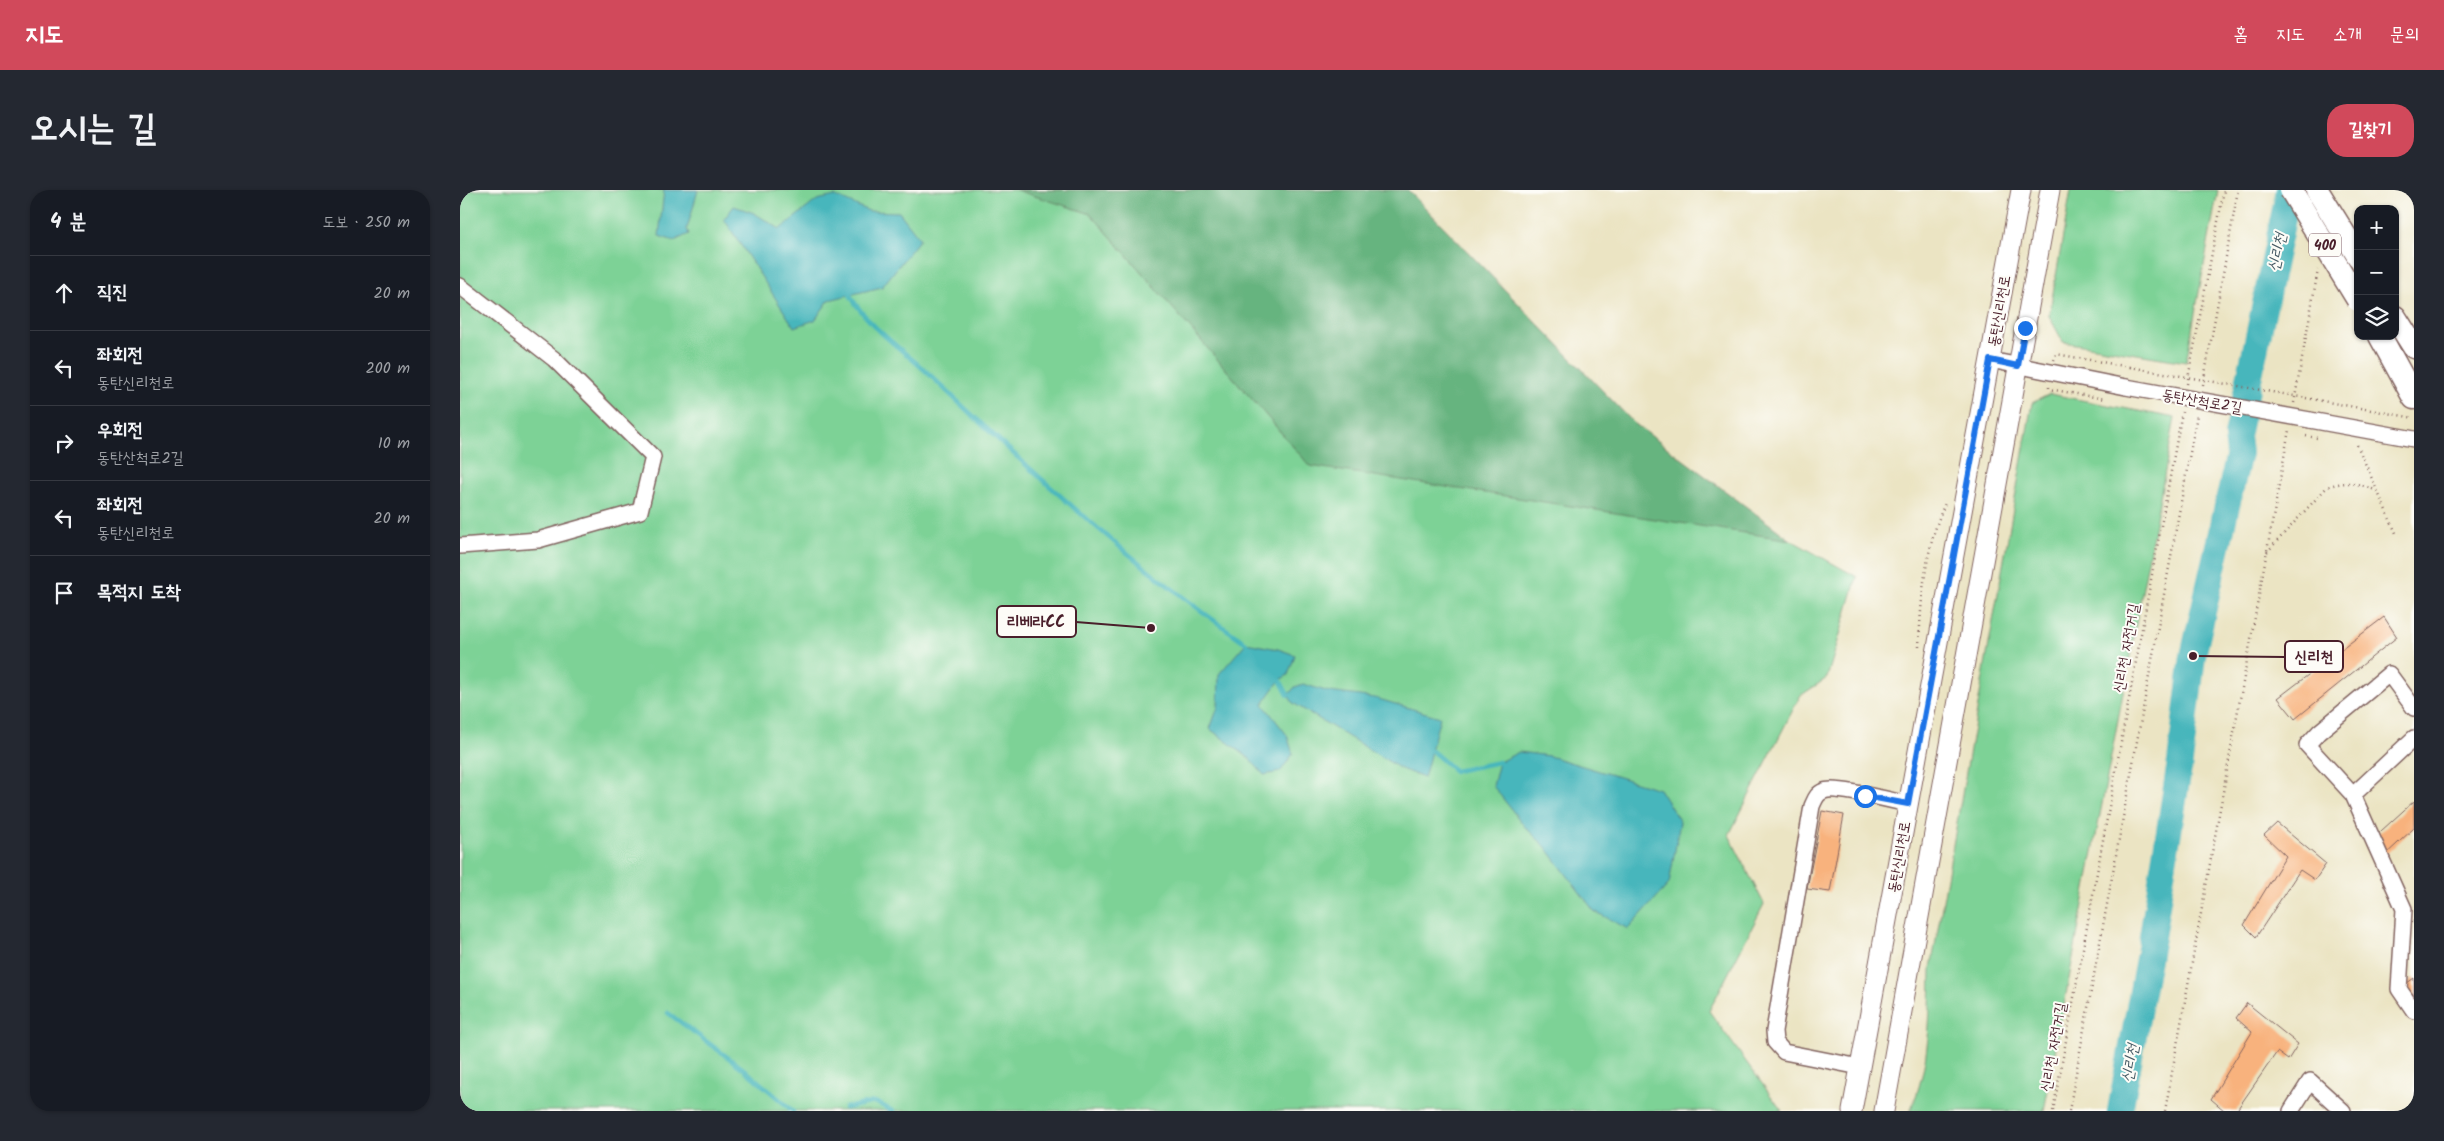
<!DOCTYPE html>
<html lang="ko">
<meta charset="utf-8">
<style>
:root{--surface:#171b24;--page:#242831;--text:#f1f3f6;--muted:#9ea1a6;--line:#363941;--accent:#d1495b}
body{margin:0;font-family:Kalam,"Poor Story",sans-serif;background:var(--page);color:var(--text)}
.controls{position:absolute;right:15px;top:15px;display:grid;overflow:hidden;border-radius:10px;box-shadow:0 1px 4px #0004}
.controls button{width:45px;height:45px;display:grid;place-items:center;padding:0;border:0;border-bottom:1px solid var(--line);background:var(--surface);color:var(--text);font:25px sans-serif}
.stop{position:absolute;width:15px;height:15px;margin:-11px;border:4px solid #1a73e8;border-radius:50%;background:#fff}
.stop.end{background:#1a73e8;border-color:#fff;box-shadow:0 1px 5px #0008}
.list{margin:0;padding:0;list-style:none}
h2{display:flex;justify-content:space-between;align-items:center;height:65px;margin:0;padding:0 20px;font-size:21px}
h2 small{font-size:16px;font-weight:400;color:var(--muted)}
.list li{display:grid;grid-template-columns:32px 1fr auto;gap:15px;align-items:center;box-sizing:border-box;height:75px;padding:0 20px;border-top:1px solid var(--line)}
.list b{display:block;font-size:19px;white-space:nowrap}
.list p{margin:0;font-size:16px;white-space:nowrap;color:var(--muted)}
.list em{font-size:16px;font-style:normal;color:var(--muted)}
.icon{flex:none;width:28px;height:28px;fill:none;stroke:currentColor;stroke-width:2;stroke-linecap:round;stroke-linejoin:round}
.map{position:relative;flex:none;width:1954px;height:921px;overflow:hidden;border-radius:20px}
header{display:flex;align-items:center;gap:30px;box-sizing:border-box;height:70px;padding:0 25px;background:var(--accent);color:#fff}
header strong{font-size:24px}
nav{display:flex;gap:28px;margin-inline-start:auto;font-size:18px}
.intro{display:flex;align-items:center;justify-content:space-between;box-sizing:border-box;height:120px;padding:0 30px}
h1{margin:0;font-size:35px}
.button{padding:12px 22px;border-radius:20px;background:var(--accent);color:#fff;font-size:18px;font-weight:700}
main{display:flex;gap:30px;padding:0 30px}
aside{flex:1;background:var(--surface);border-radius:20px;box-shadow:0 1px 4px #0004}
.map>svg:first-child{display:block}
.green{fill:#7dd296;stroke:#647860}
.forest{fill:#66b47f;stroke:#586a55}
.water{fill:#46b6bc;stroke:#486a74}
.lines{fill:none;stroke-linecap:round;stroke-linejoin:round}
.stream{stroke:#46b6bc;stroke-width:4.5}
.river{stroke:#46b6bc;stroke-width:26}
.building{fill:#f8b27d}
.minor-casing{stroke:#826460;stroke-width:18}
.major-casing{stroke:#826460;stroke-width:21}
.highway-casing{stroke:#826460;stroke-width:25}
.path{stroke:#826460;stroke-width:2.5;stroke-dasharray:1 4;stroke-linecap:butt}
.minor{stroke:#fff;stroke-width:15}
.major{stroke:#fff;stroke-width:19}
.highway{stroke:#fff;stroke-width:22}
.minor-bridge-casing{stroke:#826460;stroke-width:18;stroke-linecap:butt}
.highway-bridge-casing{stroke:#826460;stroke-width:25;stroke-linecap:butt}
.path-bridge{stroke:#826460;stroke-width:2.5;stroke-dasharray:1 4;stroke-linecap:butt}
.minor-bridge{stroke:#fff;stroke-width:15}
.highway-bridge{stroke:#fff;stroke-width:22}
.route{stroke:#1a73e8;stroke-width:6}
.labels{text-anchor:middle;stroke-width:4;stroke-linejoin:round;paint-order:stroke}
.shield{fill:#fdfcf7;stroke:#806168;stroke-width:1}
.shield-label{font-size:14px;font-weight:bold;fill:#4a1f2b}
.street-label{font-size:15px;fill:#4a1f2b;stroke:#fdfcf7}
.water-label{font-size:16px;font-style:italic;fill:#485b65;stroke:#fdfcf7}
.leader{fill:none;stroke:#4a1f2b;stroke-width:2}
.callout-dot{fill:#4a1f2b;stroke:#fdfcf7;stroke-width:2}
.callout{fill:#fdfcf7;stroke:#4a1f2b;stroke-width:2}
.callout-label{font-size:16px;text-anchor:middle;font-weight:bold;fill:#4a1f2b}
</style>
<header>
<strong>지도</strong>
<nav><a>홈</a><a>지도</a><a>소개</a><a>문의</a></nav>
</header>
<div class="intro"><h1>오시는 길</h1><a class="button">길찾기</a></div>
<main>
<aside>
<h2>4 분<small>도보 · 250 m</small></h2>
<ul class="list">
<li><svg class="icon" aria-label="ahead" viewBox="0 0 24 24"><path d="M12 20V5M6 11l6-6 6 6"/></svg><div><b>직진</b></div><em>20 m</em></li>
<li><svg class="icon" aria-label="left" viewBox="0 0 24 24"><path d="M17 20v-9H6M10 6l-5 5 5 5"/></svg><div><b>좌회전</b><p>동탄신리천로</p></div><em>200 m</em></li>
<li><svg class="icon" aria-label="right" viewBox="0 0 24 24"><path d="M7 20v-9h11M14 6l5 5-5 5"/></svg><div><b>우회전</b><p>동탄산척로2길</p></div><em>10 m</em></li>
<li><svg class="icon" aria-label="left" viewBox="0 0 24 24"><path d="M17 20v-9H6M10 6l-5 5 5 5"/></svg><div><b>좌회전</b><p>동탄신리천로</p></div><em>20 m</em></li>
<li><svg class="icon" aria-label="arrive" viewBox="0 0 24 24"><path d="M6 21V4h12l-3 4 3 4H6"/></svg><div><b>목적지 도착</b></div></li>
</ul>
</aside>
<div class="map">
<svg width="1954" height="921" viewBox="0 0 1954 921">
<rect width="100%" height="100%" fill="#fdfcf7"/>
<filter id="ink" filterUnits="userSpaceOnUse"><feTurbulence type="fractalNoise" baseFrequency=".02" numOctaves="2"/><feDisplacementMap in="SourceGraphic" scale="10" xChannelSelector="R" yChannelSelector="G"/><feConvolveMatrix kernelMatrix="1 2 1 2 8 2 1 2 1" color-interpolation-filters="sRGB"/></filter>
<filter id="wash" filterUnits="userSpaceOnUse"><feTurbulence type="fractalNoise" baseFrequency=".0096" numOctaves="4" result="noise"/><feDisplacementMap in="SourceGraphic" scale="20" xChannelSelector="R" yChannelSelector="G"/><feGaussianBlur stdDeviation="1.12" result="paint"/><feColorMatrix in="noise" values="0 0 0 0 0 0 0 0 0 0 0 0 0 0 0 0 0 1.4 0 .05"/><feComposite in="paint" operator="in"/></filter>
<g filter="url(#wash)">
<rect width="100%" height="100%" fill="#ebe4c3"/>
<!-- green -->
<path class="green" d="M0 0H603L614 4 850 276 1097 298 1331 350 1397 387 1367 488 1340 506 1269 645 1304 714 1249 821 1322 921H0Z
M1611 0H1758L1726 172 1603 152 1589 126Z
M1590 204 1715 228 1584 921H1450C1470 878 1470 825 1471 778L1572 213Z"/>
<!-- forest -->
<path class="forest" d="M556 0H948L1174 233 1331 350 850 276 631 24Z"/>
<!-- water -->
<path class="water" d="M204 0H238L227 39 229 44 214 51 199 46Z
M375 6 409 21 439 22 460 49 422 97 369 110 355 130 334 137 264 29 274 16 294 23 320 39 357 10Z
M786 453 818 459 835 465 828 485 820 490 803 514 827 545 833 564 820 582 804 585 789 568 750 539 758 517 759 484Z
M843 494 869 502 915 508 980 527 964 588 941 579 833 513 828 505 835 497Z
M1059 562 1089 566 1199 599 1220 632 1209 694 1168 739 1134 721 1085 656 1066 638 1033 596 1039 572Z"/>
<g class="lines">
<!-- stream -->
<path class="stream" d="M390 105C408 137 443 160 470 185 570 281 672 374 786 453
M820 490 828 505
M972 561 995 581 1039 572
M208 823 285 880 333 921
M385 918 415 912 433 921"/>
<!-- river -->
<path class="river" d="M1660 921 1692 747 1720 572 1733 466 1779 263 1777 246 1829 0"/>
</g>
<g id="blocks">
<!-- building -->
<path class="building" d="M1924 427 1937 447 1835 529 1818 508Z
M1954 611V638L1923 667 1910 651Z
M1362 621 1384 625 1370 702 1347 699Z
M1817 633 1866 674 1855 690 1840 680 1796 747 1784 735 1826 666 1804 645Z
M1954 788V817L1939 799Z
M1787 813 1838 854 1828 870 1817 862 1776 921H1765L1751 909 1792 842 1776 828Z"/>
</g>
</g>
<g filter="url(#ink)">
<use href="#blocks" fill-opacity="0" stroke="#826460" stroke-width="1"/>
<g class="lines">
<defs>
<path id="minor" d="M0 96 94 169 193 267 180 321 78 350 0 356
M1530 170 1666 197
M1850 230 1954 249
M1954 518 1929 484 1859 542 1847 555 1893 605 1944 719 1939 799 1954 821
M1893 605 1954 548
M1400 877 1324 862 1315 852 1314 841 1352 616C1355 610 1356 604 1364 601 1375 596 1433 611 1448 614
M1831 921 1850 891 1883 921"/>
<path id="major" d="M1392 921 1561 0
M1424 921 1590 0"/>
<path id="highway" d="M1935 127 1954 157
M1920 146 1954 208"/>
</defs>
<!-- minor casing -->
<use href="#minor" class="minor-casing"/>
<!-- major casing -->
<use href="#major" class="major-casing"/>
<!-- highway casing -->
<use href="#highway" class="highway-casing"/>
<!-- path -->
<path class="path" d="M1594 170 1596 164 1670 177
M1727 194 1764 0
M1743 195 1778 0
M1589 197V199L1645 209
M1846 208 1954 228
M1834 213 1858 80
M1897 255 1936 343
M1807 362 1867 297C1887 290 1899 293 1917 301
M1459 457C1461 407 1465 357 1486 311
M1593 921 1722 222
M1609 921 1737 225
M1705 921 1829 240"/>
<!-- minor -->
<use href="#minor" class="minor"/>
<!-- major -->
<use href="#major" class="major"/>
<!-- highway -->
<use href="#highway" class="highway"/>
<defs>
<path id="minor-bridge" d="M1666 197 1850 230"/>
<path id="highway-bridge" d="M1831 0 1898 110
M1857 0 1898 66"/>
</defs>
<!-- minor-bridge casing -->
<use href="#minor-bridge" class="minor-bridge-casing"/>
<!-- highway-bridge casing -->
<use href="#highway-bridge" class="highway-bridge-casing"/>
<!-- path-bridge -->
<path class="path-bridge" d="M1670 177 1846 208
M1846 246 1857 248"/>
<!-- minor-bridge -->
<use href="#minor-bridge" class="minor-bridge"/>
<!-- highway-bridge -->
<use href="#highway-bridge" class="highway-bridge"/>
</g>
</g>
<g class="lines" filter="url(#ink)">
<!-- route -->
<path class="route" d="M1405 606 1448 614 1530 170 1558 176 1565 138"/>
</g>
<g class="labels">
<!-- shield labels -->
<rect class="shield" x="1849" y="43.5" width="32" height="23" rx="4"/>
<g class="shield-label">
<text x="1865" y="60">400</text>
</g>
<!-- street labels -->
<g class="street-label">
<text transform="translate(1539 121) rotate(-80)" y="5">동탄신리천로</text>
<text transform="translate(1742 211) rotate(10)" y="5">동탄산척로2길</text>
<text transform="translate(1666 458) rotate(-80)" y="5">신리천 자전거길</text>
<text transform="translate(1439 667) rotate(-80)" y="5">동탄신리천로</text>
<text transform="translate(1593 857) rotate(-80)" y="5">신리천 자전거길</text>
</g>
<!-- water labels -->
<g class="water-label">
<text transform="translate(1816 62) rotate(-78)" y="6">신리천</text>
<text transform="translate(1669 873) rotate(-80)" y="6">신리천</text>
</g>
</g>
<!-- callouts -->
<path class="leader" d="M691 438L616 432M1733 466L1825 467"/>
<g class="callout-dot">
<circle cx="691" cy="438" r="5"/>
<circle cx="1733" cy="466" r="5"/>
</g>
<g class="callout">
<rect x="537" y="416" width="79" height="31" rx="5"/>
<rect x="1825" y="451" width="58" height="31" rx="5"/>
</g>
<g class="callout-label">
<text x="576" y="437">리베라CC</text>
<text x="1854" y="472">신리천</text>
</g>
</svg>
<div class="controls">
<button>+</button>
<button>−</button>
<button><svg class="icon" aria-label="layers" viewBox="0 0 24 24"><path d="M12 4l9 5-9 5-9-5zM3 14l9 5 9-5"/></svg></button>
</div>
<div class="stop" style="left:1405px;top:606px"></div>
<div class="stop end" style="left:1565px;top:138px"></div>
</div>
</main>
